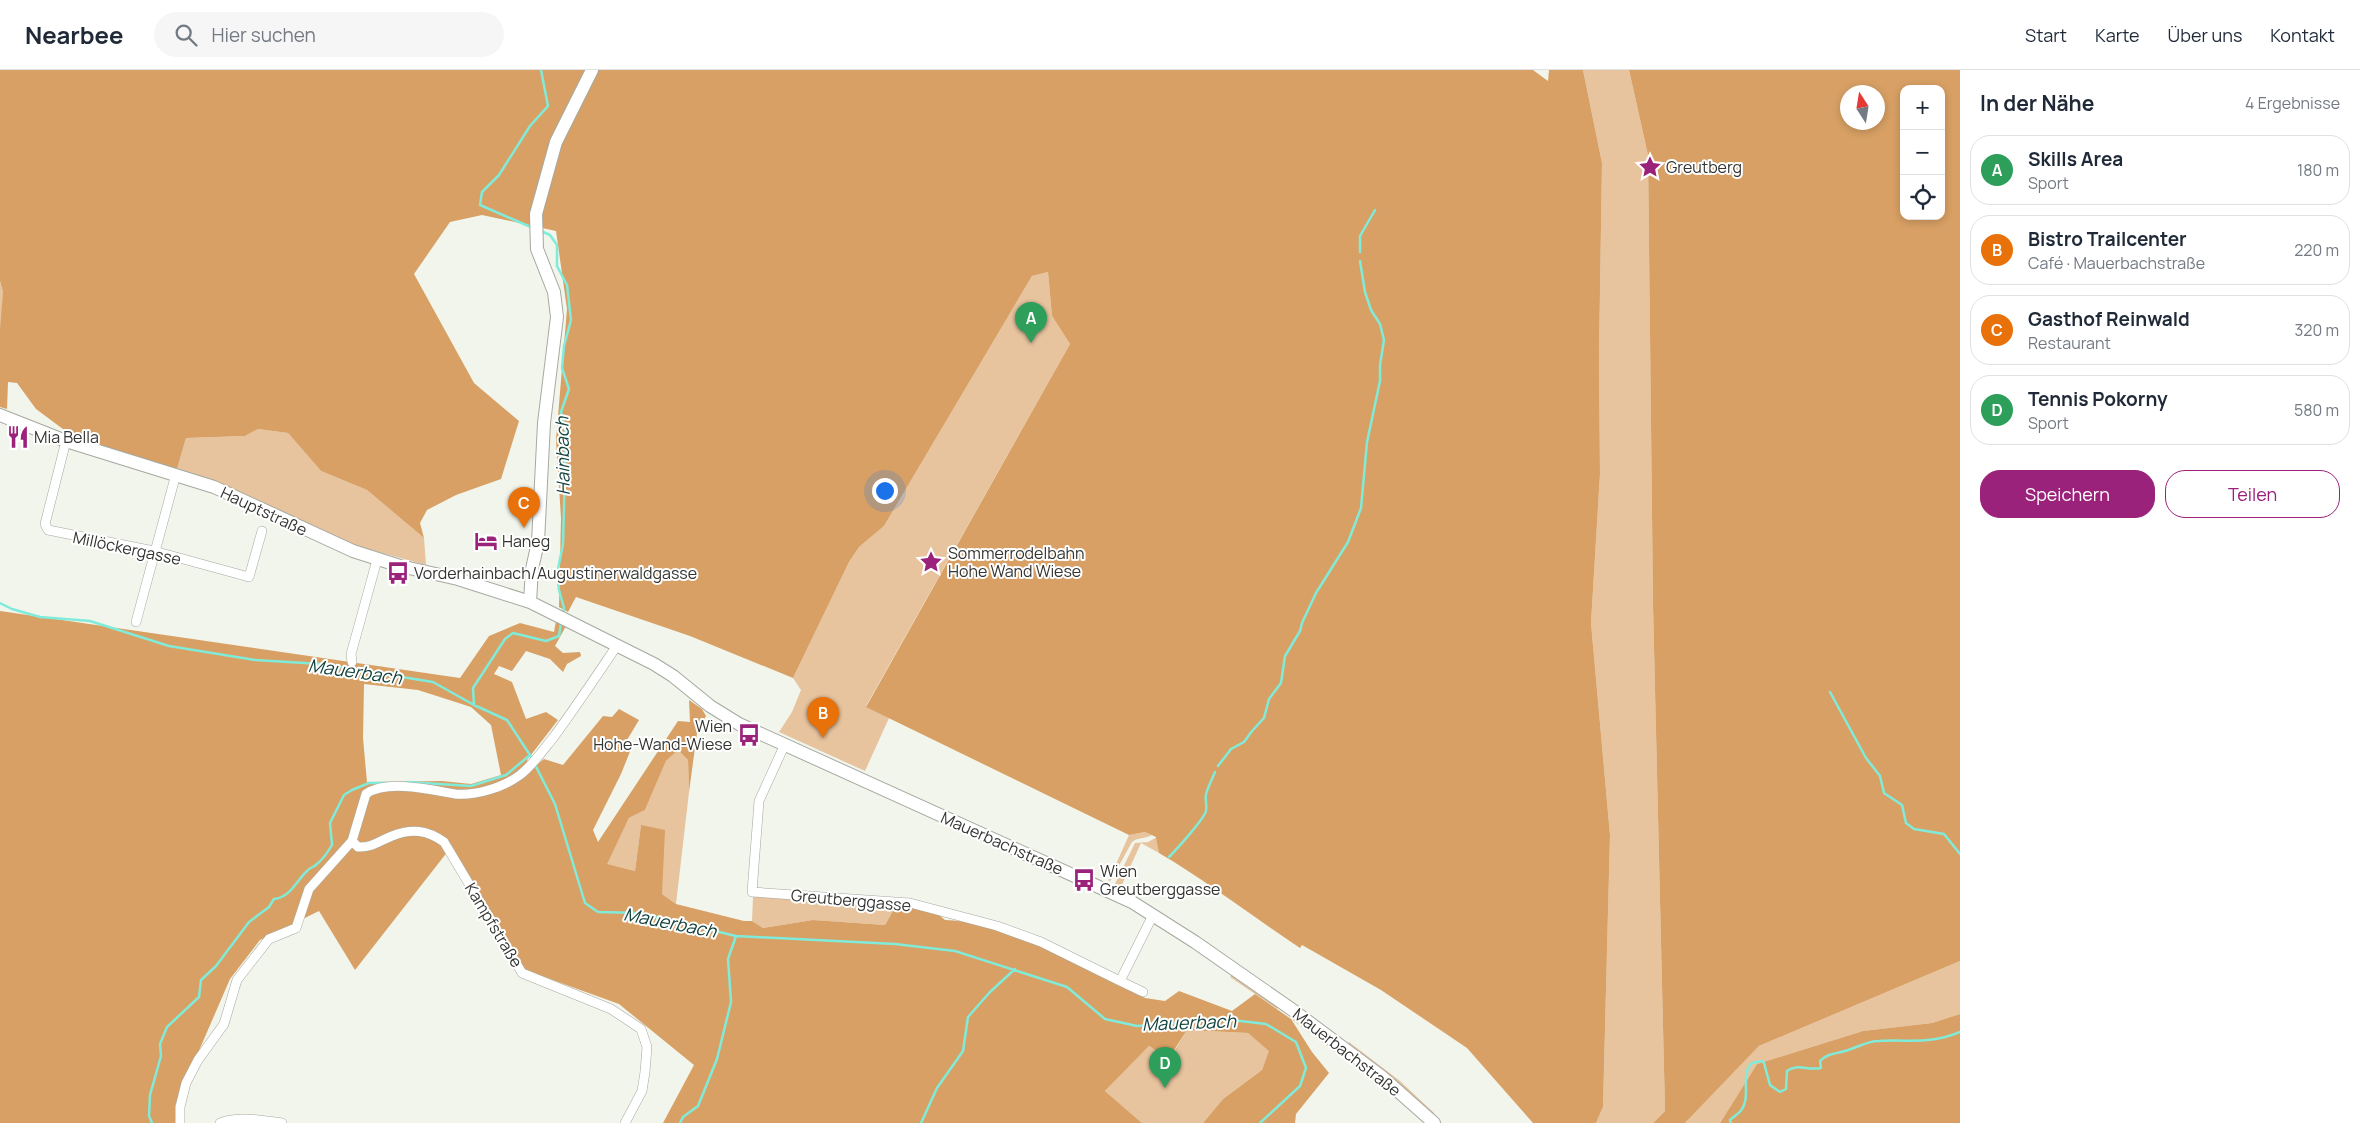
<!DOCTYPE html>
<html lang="de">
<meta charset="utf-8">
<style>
:root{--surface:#fff;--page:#f6f6f7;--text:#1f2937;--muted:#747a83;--line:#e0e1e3;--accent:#9b227b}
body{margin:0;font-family:Manrope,sans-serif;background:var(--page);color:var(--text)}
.controls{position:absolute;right:15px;top:15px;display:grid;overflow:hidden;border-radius:10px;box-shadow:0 2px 8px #0003}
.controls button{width:45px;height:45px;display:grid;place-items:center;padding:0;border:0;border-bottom:1px solid var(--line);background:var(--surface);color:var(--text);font:25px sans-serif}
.compass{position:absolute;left:1840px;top:15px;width:45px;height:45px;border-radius:50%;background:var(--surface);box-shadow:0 2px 8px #0003;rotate:348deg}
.you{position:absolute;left:884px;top:420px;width:18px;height:18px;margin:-12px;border:4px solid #fff;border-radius:50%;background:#1a73e8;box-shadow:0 0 0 8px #1a73e833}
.badge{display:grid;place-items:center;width:32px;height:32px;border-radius:50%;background:var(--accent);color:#fff;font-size:16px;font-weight:700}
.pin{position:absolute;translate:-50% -41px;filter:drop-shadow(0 1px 2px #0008)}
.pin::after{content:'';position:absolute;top:26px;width:18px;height:15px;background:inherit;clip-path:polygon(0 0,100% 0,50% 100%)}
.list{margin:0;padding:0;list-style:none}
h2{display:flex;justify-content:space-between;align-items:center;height:65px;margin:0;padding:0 20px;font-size:21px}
h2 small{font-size:16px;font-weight:400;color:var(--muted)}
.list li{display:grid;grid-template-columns:32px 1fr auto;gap:15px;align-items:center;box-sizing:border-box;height:70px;margin:0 10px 10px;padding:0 10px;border:1px solid var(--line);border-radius:20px}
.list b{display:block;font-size:19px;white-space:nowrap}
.list p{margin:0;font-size:16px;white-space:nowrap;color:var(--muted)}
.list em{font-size:16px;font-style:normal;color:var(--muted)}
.actions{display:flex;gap:10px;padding:15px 20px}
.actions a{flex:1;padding:11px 0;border:1px solid var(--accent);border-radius:20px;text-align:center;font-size:18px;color:var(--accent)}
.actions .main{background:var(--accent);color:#fff}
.icon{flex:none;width:28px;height:28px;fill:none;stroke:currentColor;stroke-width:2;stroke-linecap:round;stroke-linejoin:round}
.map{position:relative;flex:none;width:1960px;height:1053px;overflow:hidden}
header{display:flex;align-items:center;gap:30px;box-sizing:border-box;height:70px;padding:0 25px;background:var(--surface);border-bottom:1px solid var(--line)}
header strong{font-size:24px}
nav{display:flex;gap:28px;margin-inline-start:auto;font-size:18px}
.search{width:350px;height:45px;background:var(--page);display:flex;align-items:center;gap:12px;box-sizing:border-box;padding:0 18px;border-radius:28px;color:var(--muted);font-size:19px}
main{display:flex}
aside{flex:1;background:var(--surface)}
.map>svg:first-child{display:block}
.green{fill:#e7c39e}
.forest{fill:#d8a064;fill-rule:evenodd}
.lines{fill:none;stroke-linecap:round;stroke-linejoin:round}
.stream{stroke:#81ebda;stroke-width:2.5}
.street-casing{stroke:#a5a9a0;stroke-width:10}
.secondary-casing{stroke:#a5a9a0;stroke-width:14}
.street{stroke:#fff;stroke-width:9}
.secondary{stroke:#fff;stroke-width:12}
.labels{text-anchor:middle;stroke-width:4;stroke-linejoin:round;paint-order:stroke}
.poi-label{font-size:16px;fill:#343532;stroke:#fff;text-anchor:start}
.street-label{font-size:16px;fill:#343532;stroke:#fff}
.water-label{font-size:18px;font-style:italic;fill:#12433c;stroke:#fff}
</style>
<header>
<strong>Nearbee</strong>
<div class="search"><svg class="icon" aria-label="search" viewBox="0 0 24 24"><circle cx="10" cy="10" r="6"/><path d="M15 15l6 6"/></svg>Hier suchen</div>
<nav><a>Start</a><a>Karte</a><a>Über uns</a><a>Kontakt</a></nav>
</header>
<main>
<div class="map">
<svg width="1960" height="1053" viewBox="0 0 1960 1053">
<rect width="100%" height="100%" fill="#f1f5eb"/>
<!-- green -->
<path class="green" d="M1583 0H1629L1648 85 1653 535 1665 1041 1653 1053H1596L1603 1037 1610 765 1591 553 1600 404 1599 285 1602 93Z
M1048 202 1052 246 1070 274 866 636 889 648 865 701 779 662 792 642 801 620 793 608 849 492 859 477 884 456 1032 206Z
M0 211 3 222 2 261 0 260Z
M258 359 288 363 321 401 367 420 424 468 426 495 342 472 177 399 186 368 245 366Z
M678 680 688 690 689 722 676 834 662 824 641 755 635 801 606 794 629 748 645 740 666 691Z
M1145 762 1152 765C1145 769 1138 767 1132 772L1111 810 1108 812 1129 765Z
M1157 767 1159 783 1141 773 1121 817 1115 814 1135 773 1148 772Z
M761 826 908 835 894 839 885 855 813 850 763 858 752 851 753 827Z
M1960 891V944L1932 953 1863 961 1757 994 1720 1053H1685L1759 976Z
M1232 905 1278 937 1277 939 1230 907Z
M1294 947 1343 984 1342 987 1291 949Z
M1187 960 1248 963 1270 981 1262 1000 1223 1029 1203 1053H1142L1105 1021 1149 976 1170 988Z
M1349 972 1400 1011 1434 1043 1432 1046 1347 975Z"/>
<!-- forest -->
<path class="forest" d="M0 0H1533L1548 11 1549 0H1583L1602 93 1599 285 1600 404 1591 553 1610 765 1603 1037 1596 1053H1533L1467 978 1381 920 1302 875 1300 878C1252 846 1208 812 1159 783L1156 767 1145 762 1129 765 866 637 1070 274 1052 246 1048 202 1032 206 884 456 859 477 849 492 793 608 690 566 576 527 568 542 559 537 561 448 556 370 567 239 556 161 482 145 450 152 414 204 474 313 519 351 501 409 456 425 427 440 420 453 424 468 367 420 321 401 288 363 258 359 245 366 186 368 177 399 75 368 36 339 17 313 8 312 7 339 0 337V260L3 222 0 211Z
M1629 0H1960V891L1759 976 1685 1053H1653L1665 1041 1653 535 1648 85ZM1904 19H1941V146H1904ZM1878 22V52H1848V22Z
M0 541 460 608 489 566 520 553 554 562 556 551 566 556 555 576 563 583 580 582 581 586 567 594 563 602 550 589 526 581 512 601 499 596 494 604 512 612 526 649 546 642 558 650 527 690 533 698 544 689 563 695 603 646 612 647 619 639 639 650 627 670 633 674 621 704 593 760 598 772 678 651 690 652 689 630 702 639 706 646 697 663 689 722 688 690 678 680 666 691 645 740 629 748 607 794 635 801 641 755 665 760 662 824 676 834 744 851H752L763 858 813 850 885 855 894 839C913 834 931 837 945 850 1009 851 1087 900 1145 928L1165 931 1179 921 1232 941 1255 924 1291 949 1312 982 1329 1003 1296 1044 1295 1053H1203L1223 1029 1262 1000 1269 981 1248 963 1187 960 1169 988 1149 976 1105 1021 1142 1053H663L694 995 619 934 525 900 452 776 355 900 319 841 260 870 230 909 175 1036 177 1053H0ZM364 614 418 620 471 637 491 655 501 705 471 714 442 711 367 712 363 668Z
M1960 944V1053H1720L1757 994 1863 961 1932 953Z"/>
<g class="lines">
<!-- stream -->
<path class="stream" d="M533 158 480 135 482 122 499 105 530 56 548 36 541 0
M541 161 550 165 557 175V196L567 215 571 250 564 276 562 298 569 319 561 342 566 363 563 474 557 504 559 520 564 538 563 543
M1360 182V166L1375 140
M0 533 12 539 40 547 90 551 169 576 255 590 321 594 433 612 474 635 507 650 530 685 555 734 585 833 598 842 639 843 736 866 895 874 955 881 1067 917 1105 949 1137 956 1223 949 1266 954 1296 972 1306 998 1300 1016 1260 1053
M1830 622 1866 688 1880 706 1884 723 1902 735 1906 753 1914 759 1944 764 1960 784
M474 635 473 618 505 569 513 563 546 571 559 566 561 553
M1218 696 1231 679 1244 672 1252 661 1264 648 1269 629 1281 613 1285 586 1300 561 1302 553 1316 523 1348 472 1361 438 1367 372 1380 311V295L1384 270 1380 254 1371 240 1365 222 1360 191
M407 712 471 716 506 705 530 685
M1169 787C1176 780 1204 749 1206 741 1207 735 1205 730 1206 724 1208 717 1212 709 1215 702
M152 1053 149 1046 150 1025 161 986 160 974 167 957 199 927 201 910 216 896 249 852 269 837 274 829C291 827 296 811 307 801 309 798 314 797 317 794 323 789 328 782 332 775L330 753 344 725 352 720 369 713H389
M680 1053 683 1047 698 1036 717 989 731 932 728 889 736 866
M921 1053 937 1018 963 981 968 947 990 922 1015 899
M1731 1053 1730 1050C1733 1047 1740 1043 1742 1039 1751 1026 1740 1004 1752 993L1762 991 1764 993 1770 1015 1780 1022 1786 1019 1787 1001C1797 993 1808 1001 1821 998L1820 991C1828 983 1835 984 1845 981 1857 978 1866 971 1879 971 1909 969 1930 975 1960 962"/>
<defs>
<path id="street" d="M66 371 45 454 48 460 154 481 249 507 262 461
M136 552 176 404
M352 592 351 584 377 490
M785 674 759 731 752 822 910 833 997 856 1041 872 1120 911 1153 845
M352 771 358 777C372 778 379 771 392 766 412 758 427 760 444 772L522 903 611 939 641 959 647 977 645 1002 642 1021 625 1053
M1120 911 1143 922
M180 1053V1037L186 1013 198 990 224 954 237 910 269 869 296 858 309 819 352 771 366 724C387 709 432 720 455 724 476 726 504 717 520 705 533 695 543 680 553 668 575 638 595 608 616 577
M220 1053C239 1046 262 1050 282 1053"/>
<path id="secondary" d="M0 345 66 371 214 417 353 481 400 496 458 509 530 532 654 594 673 606 710 636 739 654 1132 832 1195 872 1294 941 1381 1006 1434 1053
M530 532 532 499 538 472 544 353 557 247 554 222 537 179 536 144 556 72 592 0"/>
</defs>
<!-- street casing -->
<use href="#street" class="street-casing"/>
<!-- secondary casing -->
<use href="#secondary" class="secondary-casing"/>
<!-- street -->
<use href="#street" class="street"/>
<!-- secondary -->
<use href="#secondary" class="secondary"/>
</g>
<!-- icons -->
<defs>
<symbol id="sight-bare" viewBox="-9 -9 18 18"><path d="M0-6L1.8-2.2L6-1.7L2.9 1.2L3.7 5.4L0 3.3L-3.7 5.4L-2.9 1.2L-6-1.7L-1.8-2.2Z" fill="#9b227b" stroke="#fff" stroke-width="2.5" paint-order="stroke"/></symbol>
<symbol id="restaurant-bare" viewBox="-9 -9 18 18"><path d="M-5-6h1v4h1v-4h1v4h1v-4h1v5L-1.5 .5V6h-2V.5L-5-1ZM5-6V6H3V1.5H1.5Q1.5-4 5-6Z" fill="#9b227b" stroke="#fff" stroke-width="2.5" paint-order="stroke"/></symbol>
<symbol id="hotel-bare" viewBox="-9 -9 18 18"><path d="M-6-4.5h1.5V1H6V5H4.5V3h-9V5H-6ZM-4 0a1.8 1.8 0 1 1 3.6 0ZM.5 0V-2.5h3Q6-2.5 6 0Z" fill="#9b227b" stroke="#fff" stroke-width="2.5" paint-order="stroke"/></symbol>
<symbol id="bus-bare" viewBox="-9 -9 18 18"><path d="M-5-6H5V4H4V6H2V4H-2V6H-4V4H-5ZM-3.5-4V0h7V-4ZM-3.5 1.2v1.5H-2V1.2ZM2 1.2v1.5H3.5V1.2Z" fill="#9b227b" stroke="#fff" stroke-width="2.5" paint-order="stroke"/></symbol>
</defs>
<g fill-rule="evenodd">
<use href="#sight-bare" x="1634" y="81" width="32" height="32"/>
<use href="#restaurant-bare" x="2" y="351" width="32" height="32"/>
<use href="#hotel-bare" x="470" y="455" width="32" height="32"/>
<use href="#sight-bare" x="915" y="476" width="32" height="32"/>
<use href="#bus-bare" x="382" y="487" width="32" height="32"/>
<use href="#bus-bare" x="733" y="649" width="32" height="32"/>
<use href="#bus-bare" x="1068" y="794" width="32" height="32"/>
</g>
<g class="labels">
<!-- poi labels -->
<g class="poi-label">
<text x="1666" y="103">Greutberg</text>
<text x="34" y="373">Mia Bella</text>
<text x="502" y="477">Haneg</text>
<text x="948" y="489">Sommerrodelbahn<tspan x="948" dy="18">Hohe Wand Wiese</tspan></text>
<text x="414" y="509">Vorderhainbach/Augustinerwaldgasse</text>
<text x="732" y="662" text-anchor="end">Wien<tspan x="732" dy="18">Hohe-Wand-Wiese</tspan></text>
<text x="1100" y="807">Wien<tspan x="1100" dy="18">Greutberggasse</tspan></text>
</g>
<!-- street labels -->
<g class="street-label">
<text transform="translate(264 441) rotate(25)" y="6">Hauptstraße</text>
<text transform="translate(127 478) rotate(12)" y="6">Millöckergasse</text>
<text transform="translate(1002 773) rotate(24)" y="6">Mauerbachstraße</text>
<text transform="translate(851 830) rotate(5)" y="6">Greutberggasse</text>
<text transform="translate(494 855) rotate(59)" y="6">Kampfstraße</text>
<text transform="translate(1347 982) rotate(38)" y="6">Mauerbachstraße</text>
</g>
<!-- water labels -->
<g class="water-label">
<text transform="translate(563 386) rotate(-91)" y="6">Hainbach</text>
<text transform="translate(355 602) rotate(8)" y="6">Mauerbach</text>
<text transform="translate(670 853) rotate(11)" y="6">Mauerbach</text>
<text transform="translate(1189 953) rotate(-2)" y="6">Mauerbach</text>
</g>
</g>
</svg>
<div class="controls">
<button>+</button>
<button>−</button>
<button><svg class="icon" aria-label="locate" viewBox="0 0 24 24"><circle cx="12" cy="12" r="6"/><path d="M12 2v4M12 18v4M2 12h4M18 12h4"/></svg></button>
</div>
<svg class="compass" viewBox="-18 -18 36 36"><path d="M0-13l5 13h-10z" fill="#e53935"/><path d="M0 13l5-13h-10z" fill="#747a83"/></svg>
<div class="you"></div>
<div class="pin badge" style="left:1031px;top:273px;background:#2e9e5b">A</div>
<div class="pin badge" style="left:823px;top:668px;background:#e8710a">B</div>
<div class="pin badge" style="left:524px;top:458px;background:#e8710a">C</div>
<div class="pin badge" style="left:1165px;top:1018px;background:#2e9e5b">D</div>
</div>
<aside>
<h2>In der Nähe<small>4 Ergebnisse</small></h2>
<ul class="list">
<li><span class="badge" style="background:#2e9e5b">A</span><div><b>Skills Area</b><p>Sport</p></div><em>180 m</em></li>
<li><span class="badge" style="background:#e8710a">B</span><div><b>Bistro Trailcenter</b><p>Café · Mauerbachstraße</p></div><em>220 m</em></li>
<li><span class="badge" style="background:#e8710a">C</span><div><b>Gasthof Reinwald</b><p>Restaurant</p></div><em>320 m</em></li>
<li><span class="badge" style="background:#2e9e5b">D</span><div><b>Tennis Pokorny</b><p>Sport</p></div><em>580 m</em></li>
</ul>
<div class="actions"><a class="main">Speichern</a><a>Teilen</a></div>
</aside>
</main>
